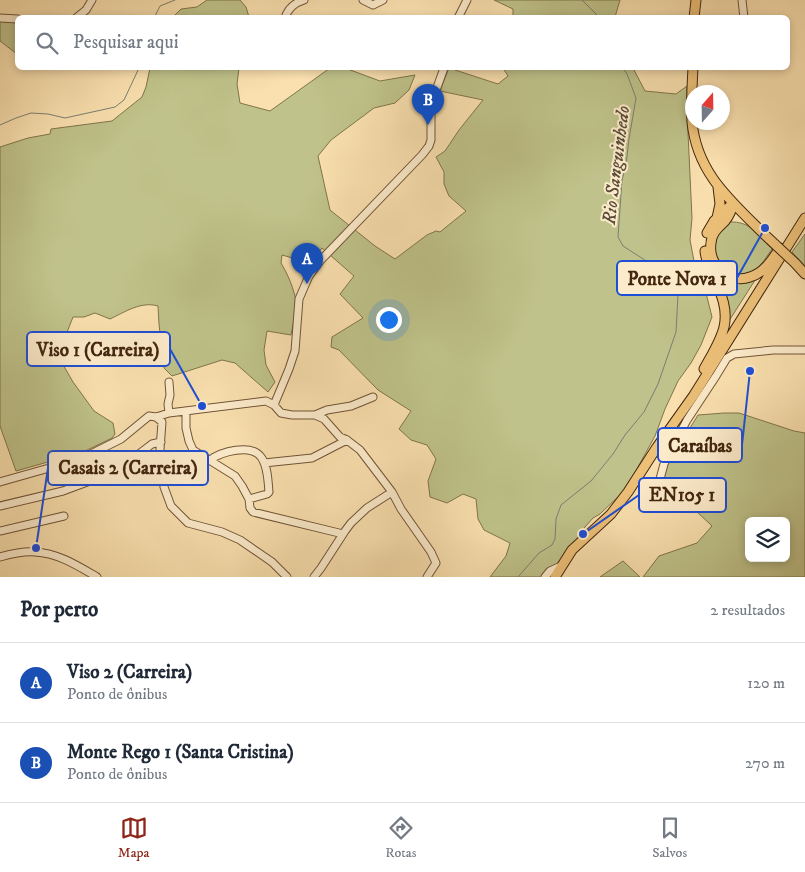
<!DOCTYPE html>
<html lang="pt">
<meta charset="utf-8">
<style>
:root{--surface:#fff;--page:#f6f6f7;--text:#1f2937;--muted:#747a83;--line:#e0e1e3;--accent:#8f2418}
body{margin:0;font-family:"IM FELL DW Pica",serif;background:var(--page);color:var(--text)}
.controls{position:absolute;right:15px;bottom:15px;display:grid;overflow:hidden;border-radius:8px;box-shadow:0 2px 8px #0003}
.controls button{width:45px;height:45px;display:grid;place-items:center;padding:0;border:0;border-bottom:1px solid var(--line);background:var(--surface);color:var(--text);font:25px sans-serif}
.compass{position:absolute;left:685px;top:85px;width:45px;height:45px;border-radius:50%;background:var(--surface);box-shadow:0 2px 8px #0003;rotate:20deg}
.you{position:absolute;left:388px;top:319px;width:18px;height:18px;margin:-12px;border:4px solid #fff;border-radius:50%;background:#1a73e8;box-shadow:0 0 0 8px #1a73e833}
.badge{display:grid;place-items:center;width:32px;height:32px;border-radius:50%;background:var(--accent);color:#fff;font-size:16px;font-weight:700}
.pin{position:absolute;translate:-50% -41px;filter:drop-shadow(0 1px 2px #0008)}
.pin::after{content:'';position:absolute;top:26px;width:18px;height:15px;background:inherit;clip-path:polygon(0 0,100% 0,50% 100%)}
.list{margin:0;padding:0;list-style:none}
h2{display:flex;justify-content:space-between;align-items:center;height:65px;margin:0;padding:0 20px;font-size:21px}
h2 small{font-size:16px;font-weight:400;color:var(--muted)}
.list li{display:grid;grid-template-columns:32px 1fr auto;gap:15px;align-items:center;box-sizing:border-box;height:80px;padding:0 20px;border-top:1px solid var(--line)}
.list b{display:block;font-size:19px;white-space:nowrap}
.list p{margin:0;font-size:16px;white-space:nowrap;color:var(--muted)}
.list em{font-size:16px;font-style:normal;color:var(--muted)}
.icon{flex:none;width:28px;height:28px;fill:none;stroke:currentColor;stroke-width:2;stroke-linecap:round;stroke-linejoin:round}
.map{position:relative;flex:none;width:805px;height:577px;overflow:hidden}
.search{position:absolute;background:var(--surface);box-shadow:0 2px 8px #0003;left:15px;right:15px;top:15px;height:55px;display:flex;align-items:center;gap:12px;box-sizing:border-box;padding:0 18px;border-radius:8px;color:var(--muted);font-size:19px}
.sheet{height:225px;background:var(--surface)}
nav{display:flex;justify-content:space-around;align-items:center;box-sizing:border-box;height:70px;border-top:1px solid var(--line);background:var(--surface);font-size:14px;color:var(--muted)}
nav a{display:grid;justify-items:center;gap:2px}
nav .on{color:var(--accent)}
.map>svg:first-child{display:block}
.green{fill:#bfc28a;stroke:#80744c;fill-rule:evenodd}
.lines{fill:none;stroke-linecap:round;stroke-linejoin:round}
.stream{stroke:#7b7f72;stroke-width:1}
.minor-casing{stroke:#705437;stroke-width:9}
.major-casing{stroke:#42260f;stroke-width:11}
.minor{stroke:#fcebcb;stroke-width:7}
.major{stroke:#edc078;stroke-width:9}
.major-bridge-casing{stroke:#42260f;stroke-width:11;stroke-linecap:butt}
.major-bridge{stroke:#edc078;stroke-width:9}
.labels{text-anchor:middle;stroke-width:4;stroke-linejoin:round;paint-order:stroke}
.water-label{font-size:19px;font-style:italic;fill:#5a4b38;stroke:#fcebcb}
.leader{fill:none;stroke:#1d4ed8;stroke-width:2}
.callout-dot{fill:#1d4ed8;stroke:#fcebcb;stroke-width:2}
.callout{fill:#fcebcb;stroke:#1d4ed8;stroke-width:2}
.callout-label{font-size:19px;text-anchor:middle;font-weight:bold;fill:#42260f}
</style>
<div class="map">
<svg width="805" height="577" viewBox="0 0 805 577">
<rect width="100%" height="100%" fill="#fae0af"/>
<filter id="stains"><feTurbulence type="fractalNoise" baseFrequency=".004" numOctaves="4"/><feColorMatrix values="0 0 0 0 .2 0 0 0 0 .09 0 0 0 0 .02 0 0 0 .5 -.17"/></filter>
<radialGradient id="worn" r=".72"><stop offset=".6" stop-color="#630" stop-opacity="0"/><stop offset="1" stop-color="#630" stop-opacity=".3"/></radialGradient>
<!-- green -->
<path class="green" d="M207 0H240L246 7 249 17H173L181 9 197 7Z
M494 0H620L615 17 513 18V9Z
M0 21 17 23V54L0 41Z
M150 68H239L237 84 240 103 270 111 330 68H345L380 81 415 75 409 90 395 103 374 108 331 140 318 156 330 210 375 246 395 259 427 235 436 231 440 232 466 211 449 196 444 184V172L436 157 445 151 459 130 483 100 440 91 449 68 498 84 508 76 503 68H633L645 91 676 94 687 86V112L692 218 690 240 694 261 707 297 712 317 701 345 691 363 678 381 665 409 655 436 633 476 621 494 600 514 593 518 585 527 551 577H490L506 556 510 543 484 530 478 519 476 499 463 494 447 503 430 497 428 481 436 459 427 445 411 440 399 429 411 411 378 390 339 350 331 347 332 337 363 318 340 294 354 276 322 248 310 263 282 255 281 263C287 273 292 284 295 296 297 307 293 324 291 335L267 331 264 350 266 365 275 382 268 392 235 363 222 360 172 376 164 368 159 324 158 306C141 301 125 312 110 319L95 313 84 317H73L64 340 62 363 73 382 94 411 113 423 115 434 112 438 81 453 69 456 16 471 0 426V147L28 138 50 134 51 129 112 121 142 97 146 87Z
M729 222C751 221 757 234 772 249 767 256 762 265 755 270 740 280 720 271 714 254 712 249 714 241 715 235Z
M805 234V266L792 252Z
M713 270 722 277H757L727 324Z
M724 413H739L794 431 805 433V577H643L659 556 697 543 712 526 663 480 667 465 698 415ZM749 521H786V558H749Z
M623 561 640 577H600Z"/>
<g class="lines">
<!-- stream -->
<path class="stream" d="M582 0 596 14 598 18
M154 18 160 6 175 0
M0 125 16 118 31 113 48 114 65 118 115 107 124 100 139 68
M518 577 539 553 552 545 555 539 556 519 561 505 591 481 613 454 625 435 644 412 658 384 676 332 678 295 671 283 651 264 623 246 618 237 622 180 626 165 629 139 636 98 627 74 623 68"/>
<defs>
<path id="minor" d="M363 0 373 5 383 0
M742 0 744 18
M0 18 18 19
M76 18 86 10 92 0
M285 18C288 8 294 3 304 0
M458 18 467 0
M169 382 170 395 168 404 169 413
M274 405 289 369 295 351 299 299 309 276 320 261 422 155 429 146 431 140V114L435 93 444 68
M186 411V428L189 441 193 450 235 476 242 486 249 499 250 508 253 512 339 533 342 535
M315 415 327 410 351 406 373 397
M156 417 162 422 160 449 164 487 171 506 188 523 222 532 240 540 272 562 287 577
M210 460C221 452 251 443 261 457 268 466 268 482 269 492L267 494 249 499
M264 463 312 458 347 440
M660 479 664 464 687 420 716 376 727 358 734 354 773 350H805
M0 482 81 459 121 439 149 416 156 417 169 413 266 401 274 405 281 413 292 415H315L324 419 340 437 347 440 360 450 392 492 401 509 431 552 436 563 427 577
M0 506 63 491 90 481 119 469 152 444 161 442
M0 531 64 516
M0 557C11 554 23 551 35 552 58 553 78 566 97 577
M314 577 321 568 345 531 351 523 367 508 392 492
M545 577 550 571 561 566"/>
<path id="major" d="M694 18 696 0
M693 68C692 85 691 104 692 122 697 173 730 200 764 234
M733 203C732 209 729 216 725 221 718 228 712 232 711 243 708 264 728 285 750 277 764 273 772 260 780 248
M717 218 720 204 718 187
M707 233 714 221 731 205
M795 263 805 274
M704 369C721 338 734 322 718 287 713 275 706 264 705 251
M555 577 572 550 611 514 628 492 657 447 694 395 805 218"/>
</defs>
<!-- minor casing -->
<use href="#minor" class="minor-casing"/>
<!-- major casing -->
<use href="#major" class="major-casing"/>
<!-- minor -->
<use href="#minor" class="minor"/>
<!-- major -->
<use href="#major" class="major"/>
<defs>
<path id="major-bridge" d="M764 234 795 263"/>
</defs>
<!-- major-bridge casing -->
<use href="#major-bridge" class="major-bridge-casing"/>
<!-- major-bridge -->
<use href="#major-bridge" class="major-bridge"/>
</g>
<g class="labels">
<!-- water labels -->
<g class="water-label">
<text transform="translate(615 165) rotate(-83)" y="7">Rio Sanguinhedo</text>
</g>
</g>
<!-- callouts -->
<path class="leader" d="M765 228L737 278M202 406L170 349M750 371L742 445M36 548L48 468M583 534L639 495"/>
<g class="callout-dot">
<circle cx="765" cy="228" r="5"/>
<circle cx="202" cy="406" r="5"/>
<circle cx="750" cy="371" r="5"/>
<circle cx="36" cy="548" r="5"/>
<circle cx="583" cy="534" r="5"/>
</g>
<g class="callout">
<rect x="617" y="261" width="120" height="34" rx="5"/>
<rect x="27" y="332" width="143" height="34" rx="5"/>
<rect x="658" y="428" width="84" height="34" rx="5"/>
<rect x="48" y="451" width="160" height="34" rx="5"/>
<rect x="639" y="478" width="87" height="34" rx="5"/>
</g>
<g class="callout-label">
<text x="677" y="285">Ponte Nova 1</text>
<text x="98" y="356">Viso 1 (Carreira)</text>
<text x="700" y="452">Caraíbas</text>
<text x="128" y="474">Casais 2 (Carreira)</text>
<text x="682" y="501">EN105 1</text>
</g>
<rect width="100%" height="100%" filter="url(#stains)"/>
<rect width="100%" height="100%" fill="url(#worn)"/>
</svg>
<div class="controls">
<button><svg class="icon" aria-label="layers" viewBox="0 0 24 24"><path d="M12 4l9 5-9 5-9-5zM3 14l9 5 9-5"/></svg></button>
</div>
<svg class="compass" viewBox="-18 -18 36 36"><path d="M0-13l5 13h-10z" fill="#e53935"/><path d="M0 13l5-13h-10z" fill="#747a83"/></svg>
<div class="you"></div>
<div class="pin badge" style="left:307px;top:284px;background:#1a4fb4">A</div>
<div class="pin badge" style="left:428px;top:125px;background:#1a4fb4">B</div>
<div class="search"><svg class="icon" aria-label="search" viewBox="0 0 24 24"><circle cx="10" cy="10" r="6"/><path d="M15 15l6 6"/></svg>Pesquisar aqui</div>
</div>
<section class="sheet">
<h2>Por perto<small>2 resultados</small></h2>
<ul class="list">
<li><span class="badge" style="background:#1a4fb4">A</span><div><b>Viso 2 (Carreira)</b><p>Ponto de ônibus</p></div><em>120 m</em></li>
<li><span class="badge" style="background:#1a4fb4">B</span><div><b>Monte Rego 1 (Santa Cristina)</b><p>Ponto de ônibus</p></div><em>270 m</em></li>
</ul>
</section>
<nav>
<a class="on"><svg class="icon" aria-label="map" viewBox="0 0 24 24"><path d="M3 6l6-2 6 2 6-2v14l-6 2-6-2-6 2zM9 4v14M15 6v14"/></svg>Mapa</a>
<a><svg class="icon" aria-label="directions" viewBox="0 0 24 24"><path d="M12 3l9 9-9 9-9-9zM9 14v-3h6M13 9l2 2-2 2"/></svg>Rotas</a>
<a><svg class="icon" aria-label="saved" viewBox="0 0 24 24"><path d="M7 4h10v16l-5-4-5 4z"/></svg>Salvos</a>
</nav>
